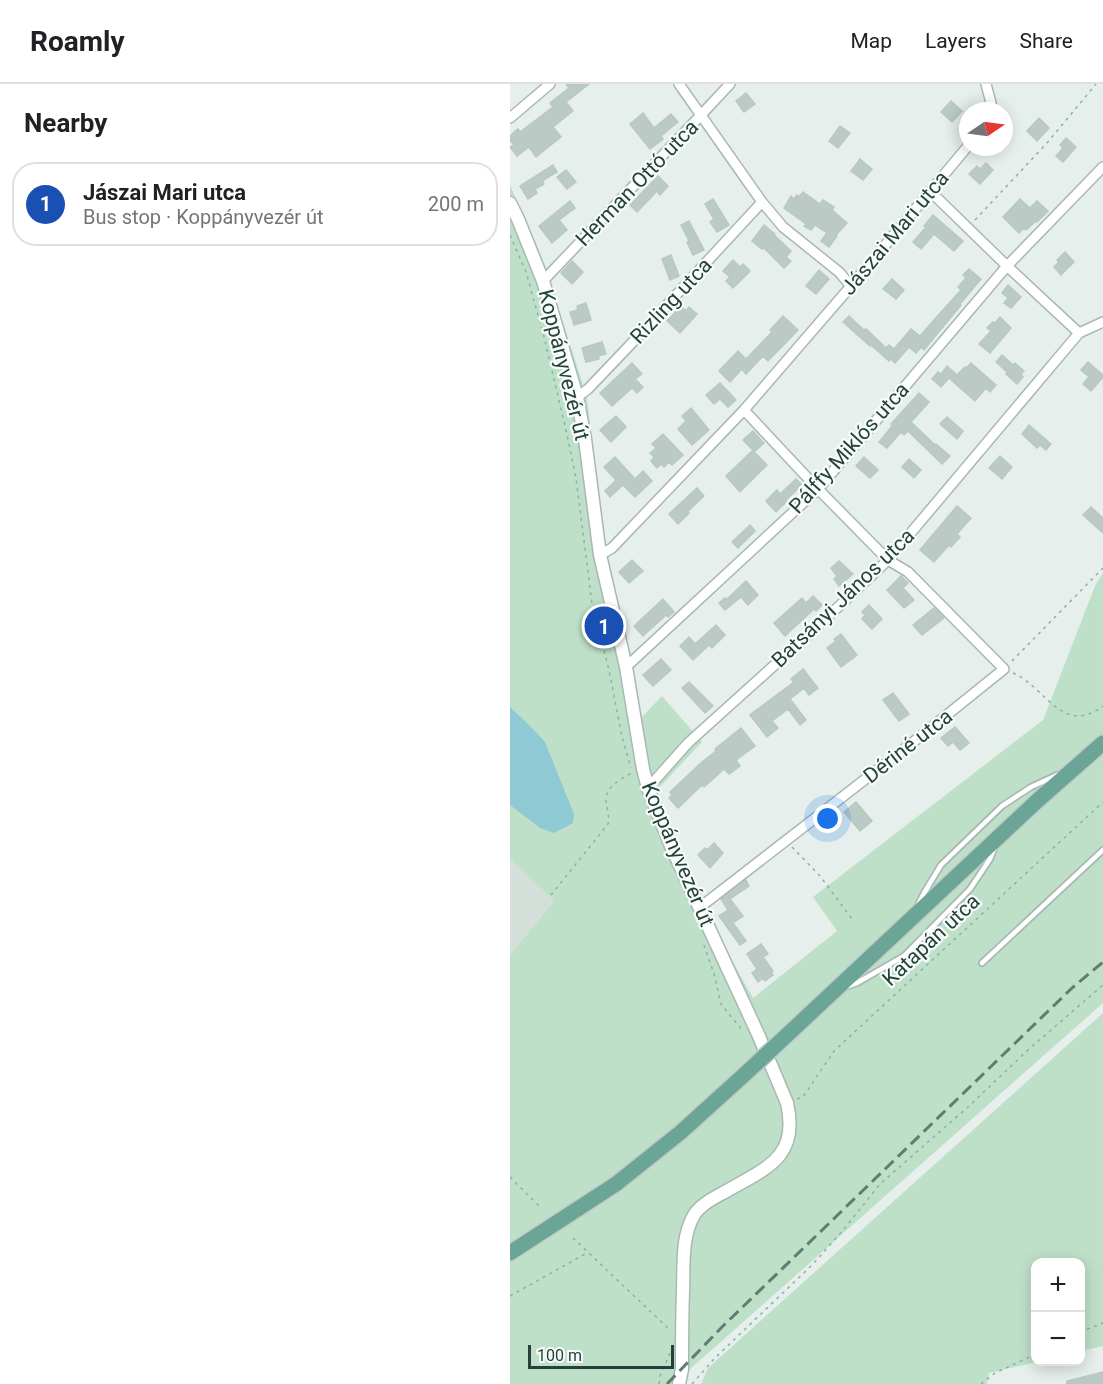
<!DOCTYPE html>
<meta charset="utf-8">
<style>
:root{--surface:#fff;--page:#f6f6f6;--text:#202124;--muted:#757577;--line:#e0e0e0;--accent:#7f4e3f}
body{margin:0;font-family:Roboto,sans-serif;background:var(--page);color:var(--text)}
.controls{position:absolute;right:18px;bottom:18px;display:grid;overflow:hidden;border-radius:12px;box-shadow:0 3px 15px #0003}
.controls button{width:54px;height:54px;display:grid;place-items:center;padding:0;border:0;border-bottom:2px solid var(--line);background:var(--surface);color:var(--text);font:30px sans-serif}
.compass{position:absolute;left:449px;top:18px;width:54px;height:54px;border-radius:50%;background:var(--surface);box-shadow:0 3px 15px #0003;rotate:77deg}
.scale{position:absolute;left:18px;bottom:15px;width:146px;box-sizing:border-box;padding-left:6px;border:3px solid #24423a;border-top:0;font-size:16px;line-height:21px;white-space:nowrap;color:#24423a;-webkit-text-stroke:4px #f7fbf9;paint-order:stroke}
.you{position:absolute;left:318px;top:735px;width:21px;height:21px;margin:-15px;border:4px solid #fff;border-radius:50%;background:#1a73e8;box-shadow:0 0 0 9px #1a73e833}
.badge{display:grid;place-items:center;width:39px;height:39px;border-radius:50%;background:var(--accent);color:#fff;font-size:20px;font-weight:700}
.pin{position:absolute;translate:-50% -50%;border:3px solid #fff;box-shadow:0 2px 6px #0006}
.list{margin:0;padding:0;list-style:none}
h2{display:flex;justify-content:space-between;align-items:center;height:78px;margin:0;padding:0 24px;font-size:26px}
h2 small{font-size:20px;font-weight:400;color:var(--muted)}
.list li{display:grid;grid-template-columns:39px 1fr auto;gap:18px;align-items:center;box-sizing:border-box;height:84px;margin:0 12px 12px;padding:0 12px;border:2px solid var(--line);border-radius:24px}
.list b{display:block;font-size:22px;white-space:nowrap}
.list p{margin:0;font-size:20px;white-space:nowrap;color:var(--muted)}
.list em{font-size:20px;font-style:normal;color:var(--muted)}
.map{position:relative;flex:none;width:593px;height:1300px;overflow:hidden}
header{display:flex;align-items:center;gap:36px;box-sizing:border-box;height:84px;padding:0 30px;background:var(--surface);border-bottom:2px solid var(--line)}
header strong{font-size:28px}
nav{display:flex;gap:33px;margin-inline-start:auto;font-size:21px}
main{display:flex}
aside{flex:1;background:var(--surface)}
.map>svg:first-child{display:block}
.built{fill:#d4dfda}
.green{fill:#bfe0c8}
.water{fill:#8ec9d4}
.building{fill:#bbcac4;stroke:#b8c9c2;stroke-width:1.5}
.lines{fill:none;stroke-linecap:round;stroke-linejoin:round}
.service-casing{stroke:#a8b8b2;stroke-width:8}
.minor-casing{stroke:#a8b8b2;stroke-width:12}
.tertiary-casing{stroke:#a8b8b2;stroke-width:15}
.primary-casing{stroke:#c2cac8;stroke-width:18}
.path{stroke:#86b3a5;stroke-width:1.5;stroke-dasharray:3 4.5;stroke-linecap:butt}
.service{stroke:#fff;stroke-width:4.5}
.minor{stroke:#fff;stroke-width:9}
.tertiary{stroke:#fff;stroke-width:12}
.primary{stroke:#6aa596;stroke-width:15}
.rail{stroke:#5f7d75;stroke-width:3;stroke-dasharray:12 6;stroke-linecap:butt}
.primary-bridge-casing{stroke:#c2cac8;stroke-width:18;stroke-linecap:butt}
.primary-bridge{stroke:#6aa596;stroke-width:15}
.labels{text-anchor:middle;stroke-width:4.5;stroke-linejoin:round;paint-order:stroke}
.street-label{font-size:21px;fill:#24423a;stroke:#f7fbf9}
</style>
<header>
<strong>Roamly</strong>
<nav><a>Map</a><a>Layers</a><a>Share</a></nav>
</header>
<main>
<aside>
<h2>Nearby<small></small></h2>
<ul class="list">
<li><span class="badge" style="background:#1a4fb4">1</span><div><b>Jászai Mari utca</b><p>Bus stop · Koppányvezér út</p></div><em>200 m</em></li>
</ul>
</aside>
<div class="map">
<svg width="593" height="1300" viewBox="0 0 593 1300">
<rect width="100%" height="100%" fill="#e6efeb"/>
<!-- built -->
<path class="built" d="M0 774 44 817 0 871Z"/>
<!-- green -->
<path class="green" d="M0 101 34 180 77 313 93 457 123 588 129 636 152 612 192 658 146 707 164 751 161 755 185 811 243 914 327 847 303 813 533 636 585 502 593 489V919L179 1286 167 1300H0V871L44 817 0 774Z
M593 929V1262L571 1267 570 1178H526V1278L479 1289 477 1300H191L198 1284Z"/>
<!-- water -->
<path class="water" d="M0 623 20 642 35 658 64 730 63 739 44 749 30 744 0 721Z"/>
<!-- building -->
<path class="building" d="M56 0H79L56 18 63 27 43 43 51 53 26 73 19 63 7 72 0 63 4 61 0 56V52L8 45 10 48 43 23 40 19 59 4Z
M236 9 245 20 234 28 226 17Z
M441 17 452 27 442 38 431 28Z
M133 29 144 44 161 30 168 38 151 52 153 55 140 65 120 40Z
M529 34 539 44 527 57 517 47Z
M330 42 340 49 328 64 319 57Z
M556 54 566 63 553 78 546 72 553 64 550 61Z
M350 75 362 85 353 96 341 87Z
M476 79 483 86 470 100 459 90 467 82 470 85Z
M43 81 47 88 32 97 34 100 25 105 27 109 18 115 10 102Z
M56 86 66 98 57 105 47 93Z
M148 92 158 102 150 111 147 107 127 128 120 121Z
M293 108 310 120 313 116 324 123 322 126 337 139 326 151 327 152 319 163 311 157 317 149 305 141 301 146 294 142 296 140 274 124 281 112 284 115 287 111 289 113Z
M203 115 219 141 207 148 200 138 204 135 195 120Z
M510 115 520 124 527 117 538 127 527 138 526 137 516 146 514 144 509 149 493 133Z
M60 117 65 124 49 136 57 146 42 159 29 142Z
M423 131 453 157 444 167 424 150 411 165 403 158 416 143 414 142Z
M179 137 194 166 183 171 177 158 179 157 171 141Z
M254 141 265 150 264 151 281 167 276 173 281 177 274 184 254 164 252 165 242 157Z
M555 168 564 178 551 191 544 183 549 178 547 176Z
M161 171 169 192 160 196 152 175Z
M223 176 230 183 233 180 240 187 223 204 216 197 220 193 213 187Z
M62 177 73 188 62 200 51 189Z
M459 185 471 195 450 220 451 221 414 266 411 263 406 269 399 263 385 279 381 275 379 277 361 261 360 262 333 238 339 232 354 246 356 245 376 264 379 261 384 265 401 245 410 252 424 236 451 206 448 203 456 194 453 191Z
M309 186 319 195 306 210 296 202Z
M382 195 394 206 386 215 373 205Z
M498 201 511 213 501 224 494 219 498 214 492 209Z
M76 219 81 236 64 241 60 228 68 226 67 222Z
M171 222 176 227 179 223 187 230 170 249 157 237Z
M273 232 288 246 258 277 253 272 236 290 232 285 220 298 209 287 228 267 236 275 262 248 260 246Z
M490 233 501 244 480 269 469 260 481 247 477 244 483 238 485 239Z
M92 258 96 270 88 272 89 275 76 278 72 264Z
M492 271 503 281 505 279 514 287 511 290 513 293 507 300 496 290 497 288 486 278Z
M578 278 593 291V293L581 307 573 300 579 293 571 286Z
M122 279 132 290 125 295 133 303 127 309 122 304 102 322 90 309Z
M461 279 486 301 480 308 476 304 465 317 439 294 431 303 422 295 428 288 431 290 437 282 447 291 455 283 456 284Z
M210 299 226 316 218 323 210 315 204 320 196 311Z
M409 309 419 318 401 338 425 361 426 360 440 372 432 380 398 347 394 351 391 348 377 364 369 358 383 341 381 340Z
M181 324 199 346 182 361 168 345 176 337 172 332Z
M106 332 116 343 101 358 90 346Z
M437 333 453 347 447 355 430 340Z
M519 341 541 360 536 366 530 361 527 364 512 350Z
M243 347 254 359 244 368 257 381 230 408 216 392 243 366 233 356Z
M153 350 173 371 162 381 159 378 154 383 151 380 147 384 141 377 144 373 140 369 146 364 142 360Z
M490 372 502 383 492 395 479 384Z
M105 373 125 395 133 387 142 397 125 413 113 401 100 413 95 407 106 396 94 383Z
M354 373 368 386 360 394 346 382Z
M399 375 411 386 404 394 392 383Z
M286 395 292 401 276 416 277 417 266 428 256 417 267 406 270 410Z
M187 404 194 412 178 427 179 429 168 440 159 430Z
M447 422 461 434 447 450 450 453 441 463 439 461 424 478 410 466Z
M581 423 593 434V449L573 431Z
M240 441 245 447 228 464 222 458Z
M122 476 133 487 119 499 109 488Z
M329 477 343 490 329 502 324 495 327 492 321 484Z
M391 492 398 499 393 504 404 516 394 524 377 506Z
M236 497 248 511 238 521 231 513 215 526 209 519 215 514 216 516Z
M303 512 312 521 306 527 304 525 275 552 264 539 292 514 296 519Z
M153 515 164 528 158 533 156 531 133 552 124 542Z
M359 521 372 535 362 545 352 535 355 531 352 528Z
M424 524 434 534 412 551 403 541Z
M206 541 215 551 202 564 199 561 183 576 170 562 179 553 185 560Z
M331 550 347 571 331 583 317 564 326 557 324 555Z
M151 575 161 586 143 602 133 591Z
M293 585 308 604 299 611 294 604 280 615 296 636 290 641 278 625 262 637 268 644 257 653 240 631 284 598 281 595Z
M179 598 203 622 195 629 172 604Z
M383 609 399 630 389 637 373 616Z
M445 643 459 659 450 666 443 658 438 662 431 654Z
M231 644 245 662 226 676 230 682 219 690 214 685 194 703 192 701 168 724 159 714 162 711 160 708 192 678 206 667 205 665Z
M346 718 362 737 350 747 334 728Z
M204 759 213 769 200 784 188 771 195 764 197 766Z
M236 796 239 802 220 815 233 832 223 839 236 857 230 861 209 832 218 826 211 815Z
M251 860 258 870 253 873 263 887 261 888 263 891 255 897 253 894 248 898 242 889 247 885 237 870Z
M593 1288V1300H557V1297Z"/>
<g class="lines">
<defs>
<path id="service" d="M409 819 414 809 431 781 492 722 521 703 547 691
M472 879 593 766
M338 902 347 899 394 872 460 805 480 775 484 765"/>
<path id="minor" d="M169 0 252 118 273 143 329 188 341 202
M476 0 481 19 479 27
M0 34 40 0
M420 107 497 182 569 249
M33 197 191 31 220 0
M67 313 78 305 119 262 252 118
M90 471 102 464 234 326 341 202 458 62
M116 583 308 405 497 182 593 83
M138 704 178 659 309 541 378 476 569 249 593 238
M189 824 402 659 494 585 398 488 378 476 308 405 234 326"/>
<path id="tertiary" d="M0 119 8 135 33 197 67 313 75 355 90 471 116 583 133 685 138 704 161 762 248 950 277 1019C290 1075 254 1085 213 1109 203 1114 190 1121 184 1131 171 1153 174 1183 173 1207 172 1233 172 1259 172 1285L169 1300"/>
<path id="primary" d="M276 952 527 717 593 659
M0 1169 106 1100 171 1048 235 990"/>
</defs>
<!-- service casing -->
<use href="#service" class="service-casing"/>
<!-- minor casing -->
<use href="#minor" class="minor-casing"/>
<!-- tertiary casing -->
<use href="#tertiary" class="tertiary-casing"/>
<!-- primary casing -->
<use href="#primary" class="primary-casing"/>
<!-- path -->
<path class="path" d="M465 136 537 59 586 0
M0 151 16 188 34 253 56 346 66 394 82 520 99 586 112 653 121 684
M502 577 593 484
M503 589C535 602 552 653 593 622
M282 763 310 792 342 835
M41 811 98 740C100 731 96 723 96 715 96 702 114 693 124 688
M194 861 204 890 211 920 233 947
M287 1015 293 1013 324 967 593 718
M0 1093 31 1124
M63 1154 160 1246
M0 1212 77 1169
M570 1248 593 1239
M149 1300 150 1292 160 1269
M182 1300 204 1275 303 1180 334 1145 370 1100 458 1023 519 965 593 901
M471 1300 485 1289 526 1270"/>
<!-- service -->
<use href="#service" class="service"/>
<!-- minor -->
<use href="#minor" class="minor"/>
<!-- tertiary -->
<use href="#tertiary" class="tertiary"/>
<!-- primary -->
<use href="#primary" class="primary"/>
<!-- rail -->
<path class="rail" d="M157 1300 212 1243 562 904 593 878"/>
<defs>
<path id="primary-bridge" d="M235 990 276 952"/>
</defs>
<!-- primary-bridge casing -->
<use href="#primary-bridge" class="primary-bridge-casing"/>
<!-- primary-bridge -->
<use href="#primary-bridge" class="primary-bridge"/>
</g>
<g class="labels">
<!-- street labels -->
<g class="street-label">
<text transform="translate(127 99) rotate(-46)" y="7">Herman Ottó utca</text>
<text transform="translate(385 149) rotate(-50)" y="7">Jászai Mari utca</text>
<text transform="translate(161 217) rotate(-47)" y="7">Rizling utca</text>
<text transform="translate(54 281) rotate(76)" y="7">Koppányvezér út</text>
<text transform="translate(339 364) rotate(-48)" y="7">Pálffy Miklós utca</text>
<text transform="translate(333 514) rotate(-44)" y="7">Batsányi János utca</text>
<text transform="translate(398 662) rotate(-38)" y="7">Dériné utca</text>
<text transform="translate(168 770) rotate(67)" y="7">Koppányvezér út</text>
<text transform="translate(421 856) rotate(-43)" y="7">Katapán utca</text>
</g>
</g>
</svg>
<div class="controls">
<button>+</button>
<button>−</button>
</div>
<svg class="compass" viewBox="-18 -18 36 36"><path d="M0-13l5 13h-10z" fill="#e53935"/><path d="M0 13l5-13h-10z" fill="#757577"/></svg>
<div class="scale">100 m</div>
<div class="you"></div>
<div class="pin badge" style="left:94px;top:542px;background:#1a4fb4">1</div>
</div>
</main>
